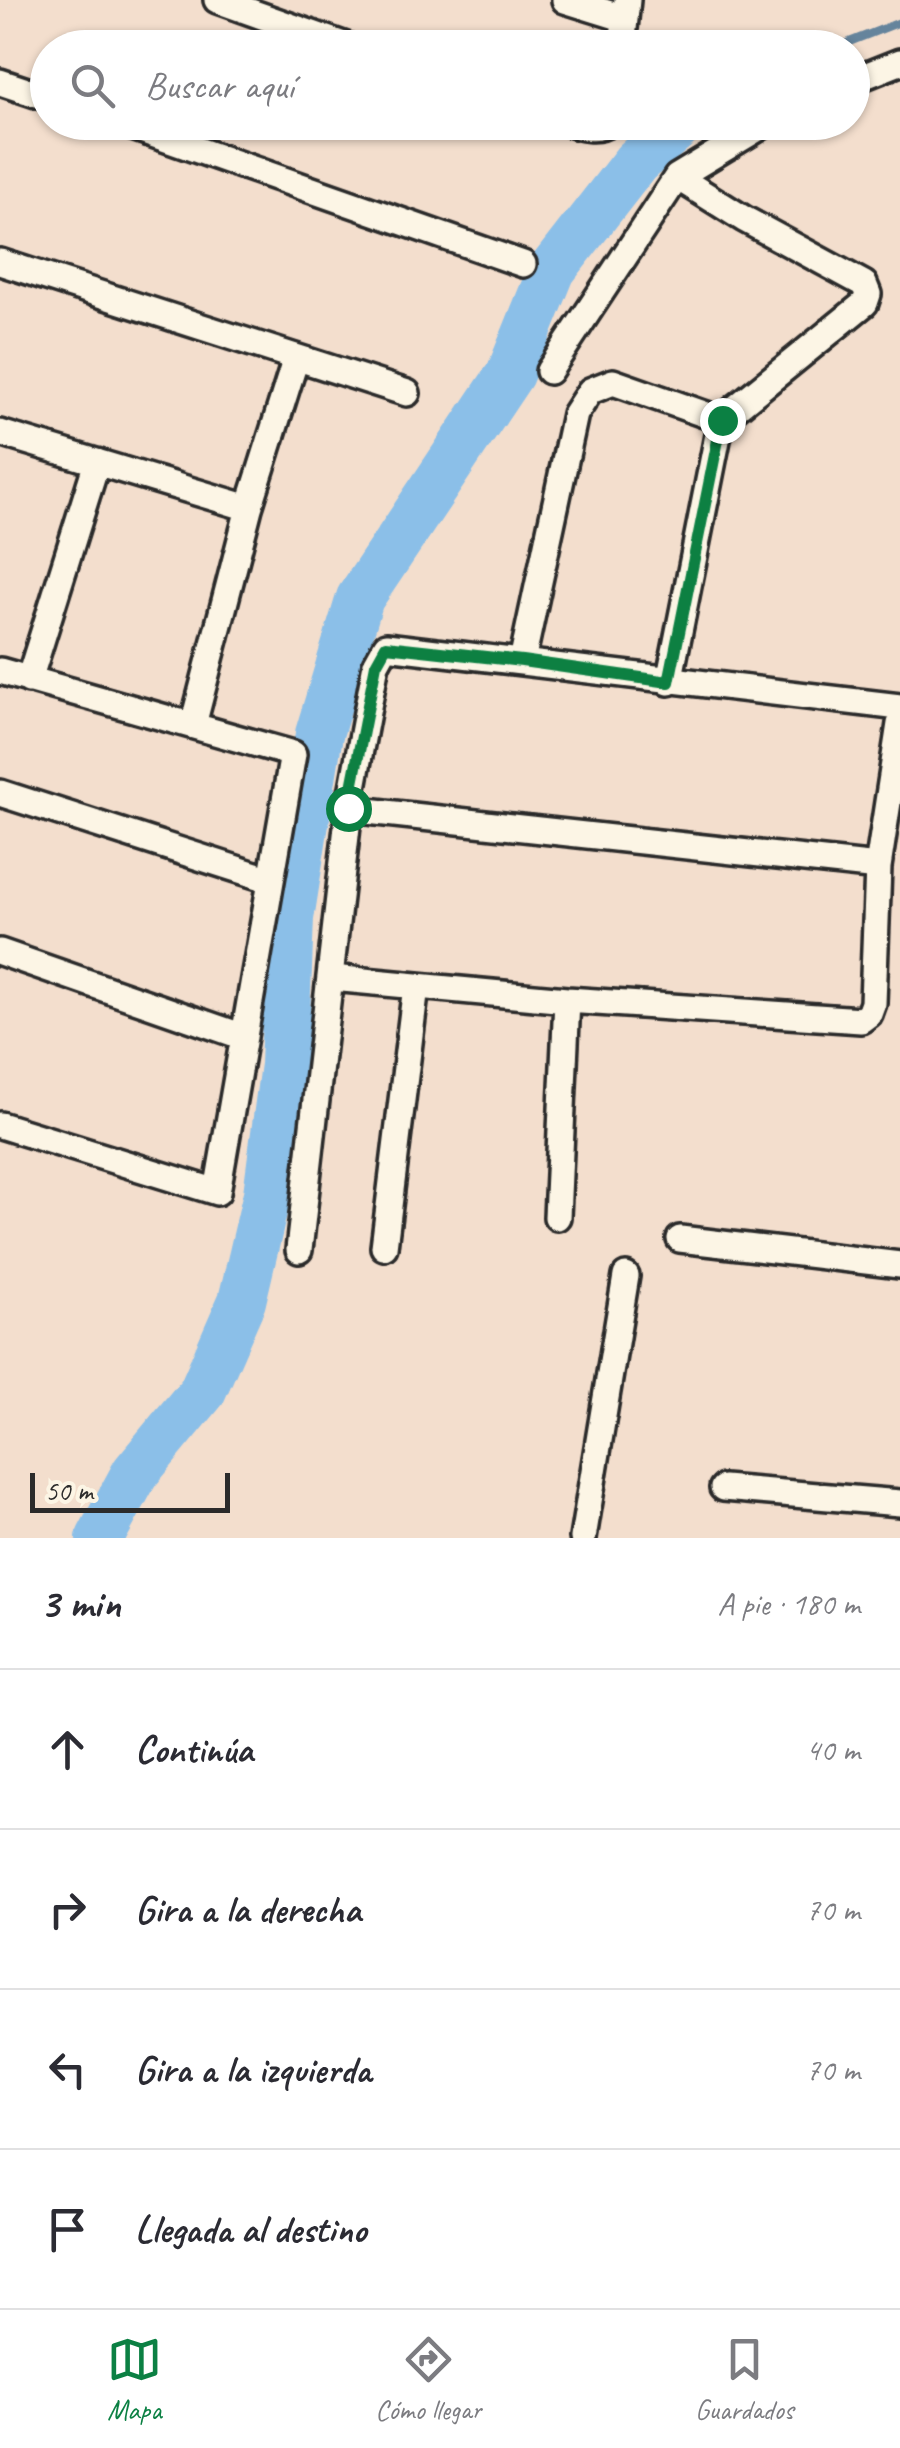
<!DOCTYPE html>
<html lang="es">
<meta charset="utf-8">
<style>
:root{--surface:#fff;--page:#f7f7f7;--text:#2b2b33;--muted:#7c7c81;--line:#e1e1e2;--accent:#0b8043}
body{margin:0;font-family:Caveat,sans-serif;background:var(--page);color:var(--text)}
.scale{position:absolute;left:30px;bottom:25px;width:200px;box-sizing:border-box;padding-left:10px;border:5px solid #2b2b2b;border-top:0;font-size:28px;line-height:35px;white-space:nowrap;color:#2b2b2b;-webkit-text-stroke:8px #fcf5e5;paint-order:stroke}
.stop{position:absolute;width:30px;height:30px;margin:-22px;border:8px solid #0b8043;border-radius:50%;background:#fff}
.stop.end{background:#0b8043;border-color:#fff;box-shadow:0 2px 10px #0008}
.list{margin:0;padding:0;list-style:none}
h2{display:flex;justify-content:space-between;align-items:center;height:130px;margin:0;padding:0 40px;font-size:42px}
h2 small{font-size:32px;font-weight:400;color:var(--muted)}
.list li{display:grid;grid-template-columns:65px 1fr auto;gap:30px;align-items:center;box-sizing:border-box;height:160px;padding:0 40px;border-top:2px solid var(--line)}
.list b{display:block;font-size:38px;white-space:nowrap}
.list em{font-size:32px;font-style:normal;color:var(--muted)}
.icon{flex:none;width:55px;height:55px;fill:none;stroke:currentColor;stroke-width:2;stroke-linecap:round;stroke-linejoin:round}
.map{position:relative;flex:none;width:900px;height:1538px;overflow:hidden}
.search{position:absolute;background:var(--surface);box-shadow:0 2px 8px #0004;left:30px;right:30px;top:30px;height:110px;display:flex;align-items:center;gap:25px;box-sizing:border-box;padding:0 35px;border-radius:55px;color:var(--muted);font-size:38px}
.sheet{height:770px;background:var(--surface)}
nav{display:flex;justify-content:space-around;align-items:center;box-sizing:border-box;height:140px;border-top:2px solid var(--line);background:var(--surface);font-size:28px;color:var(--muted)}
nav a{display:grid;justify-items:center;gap:5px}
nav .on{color:var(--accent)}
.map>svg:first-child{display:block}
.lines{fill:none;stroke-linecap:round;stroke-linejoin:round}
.stream{stroke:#65849c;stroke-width:8}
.river{stroke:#8bbfe8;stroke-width:48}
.minor-casing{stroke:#2b2b2b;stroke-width:32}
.minor{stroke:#fcf5e5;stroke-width:25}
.route{stroke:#0b8043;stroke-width:12}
</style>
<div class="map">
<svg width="900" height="1538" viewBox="0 0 900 1538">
<rect width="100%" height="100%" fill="#f3decd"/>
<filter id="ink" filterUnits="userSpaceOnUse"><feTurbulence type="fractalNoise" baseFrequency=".01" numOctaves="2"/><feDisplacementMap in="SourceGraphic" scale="20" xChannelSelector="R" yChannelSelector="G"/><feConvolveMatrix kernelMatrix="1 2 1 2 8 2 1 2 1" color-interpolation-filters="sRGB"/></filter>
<g filter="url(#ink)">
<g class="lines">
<!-- stream -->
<path class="stream" d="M834 48 900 22"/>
<!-- river -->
<path class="river" d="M100 1538 135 1473 202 1392 242 1301 267 1194 284 1065 290 918 319 734 360 598 510 374 552 270 636 162 683 122"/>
<defs>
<path id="minor" d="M217 0 352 48
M565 0 623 18
M622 48 627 0
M852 81 900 62
M0 82 48 98
M118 122 523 264
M566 122C580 127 597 132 610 122
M0 262 407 393
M549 371 677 177 768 122
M0 433 249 508
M522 661 575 414 590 391 613 382 721 420
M0 671 293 754 217 1192 0 1125
M29 680 97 462
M669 682 721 420 865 303 868 294 864 284 744 219 677 177
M193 725 249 508 296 358
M0 793 271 880
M349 809 878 867
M0 952 244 1037
M332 978 567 1000 861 1020 869 1014 873 1003 878 867 900 724
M557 1217 567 1000
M680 1239 900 1265
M384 1247 416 986
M299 1250 349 809 376 664 386 646 900 707
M723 1488 900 1503
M583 1538 626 1276"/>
</defs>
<!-- minor casing -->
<use href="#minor" class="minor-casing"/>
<!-- minor -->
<use href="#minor" class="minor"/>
</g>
</g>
<g class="lines" filter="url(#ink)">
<!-- route -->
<path class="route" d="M348 808 376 664 386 646 522 661 669 682 722 420"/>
</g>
</svg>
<div class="scale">50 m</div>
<div class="stop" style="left:348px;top:808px"></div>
<div class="stop end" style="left:722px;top:420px"></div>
<div class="search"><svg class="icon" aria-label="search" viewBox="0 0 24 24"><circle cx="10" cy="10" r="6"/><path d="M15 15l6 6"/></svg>Buscar aquí</div>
</div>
<section class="sheet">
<h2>3 min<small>A pie · 180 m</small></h2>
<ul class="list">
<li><svg class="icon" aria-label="ahead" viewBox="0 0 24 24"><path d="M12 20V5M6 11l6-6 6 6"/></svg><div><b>Continúa</b></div><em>40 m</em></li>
<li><svg class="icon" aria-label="right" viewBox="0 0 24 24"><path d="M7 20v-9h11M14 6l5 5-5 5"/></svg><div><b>Gira a la derecha</b></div><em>70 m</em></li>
<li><svg class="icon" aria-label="left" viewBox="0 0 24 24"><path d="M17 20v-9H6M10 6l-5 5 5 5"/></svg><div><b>Gira a la izquierda</b></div><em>70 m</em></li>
<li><svg class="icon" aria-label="arrive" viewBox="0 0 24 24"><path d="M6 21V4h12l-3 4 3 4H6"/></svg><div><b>Llegada al destino</b></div></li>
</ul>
</section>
<nav>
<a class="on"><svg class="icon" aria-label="map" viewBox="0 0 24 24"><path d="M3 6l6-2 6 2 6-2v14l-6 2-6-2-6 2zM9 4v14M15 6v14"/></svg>Mapa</a>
<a><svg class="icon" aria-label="directions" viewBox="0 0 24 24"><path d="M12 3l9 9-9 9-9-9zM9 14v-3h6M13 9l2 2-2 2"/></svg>Cómo llegar</a>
<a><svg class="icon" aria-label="saved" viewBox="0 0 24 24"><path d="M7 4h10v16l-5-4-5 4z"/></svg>Guardados</a>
</nav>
